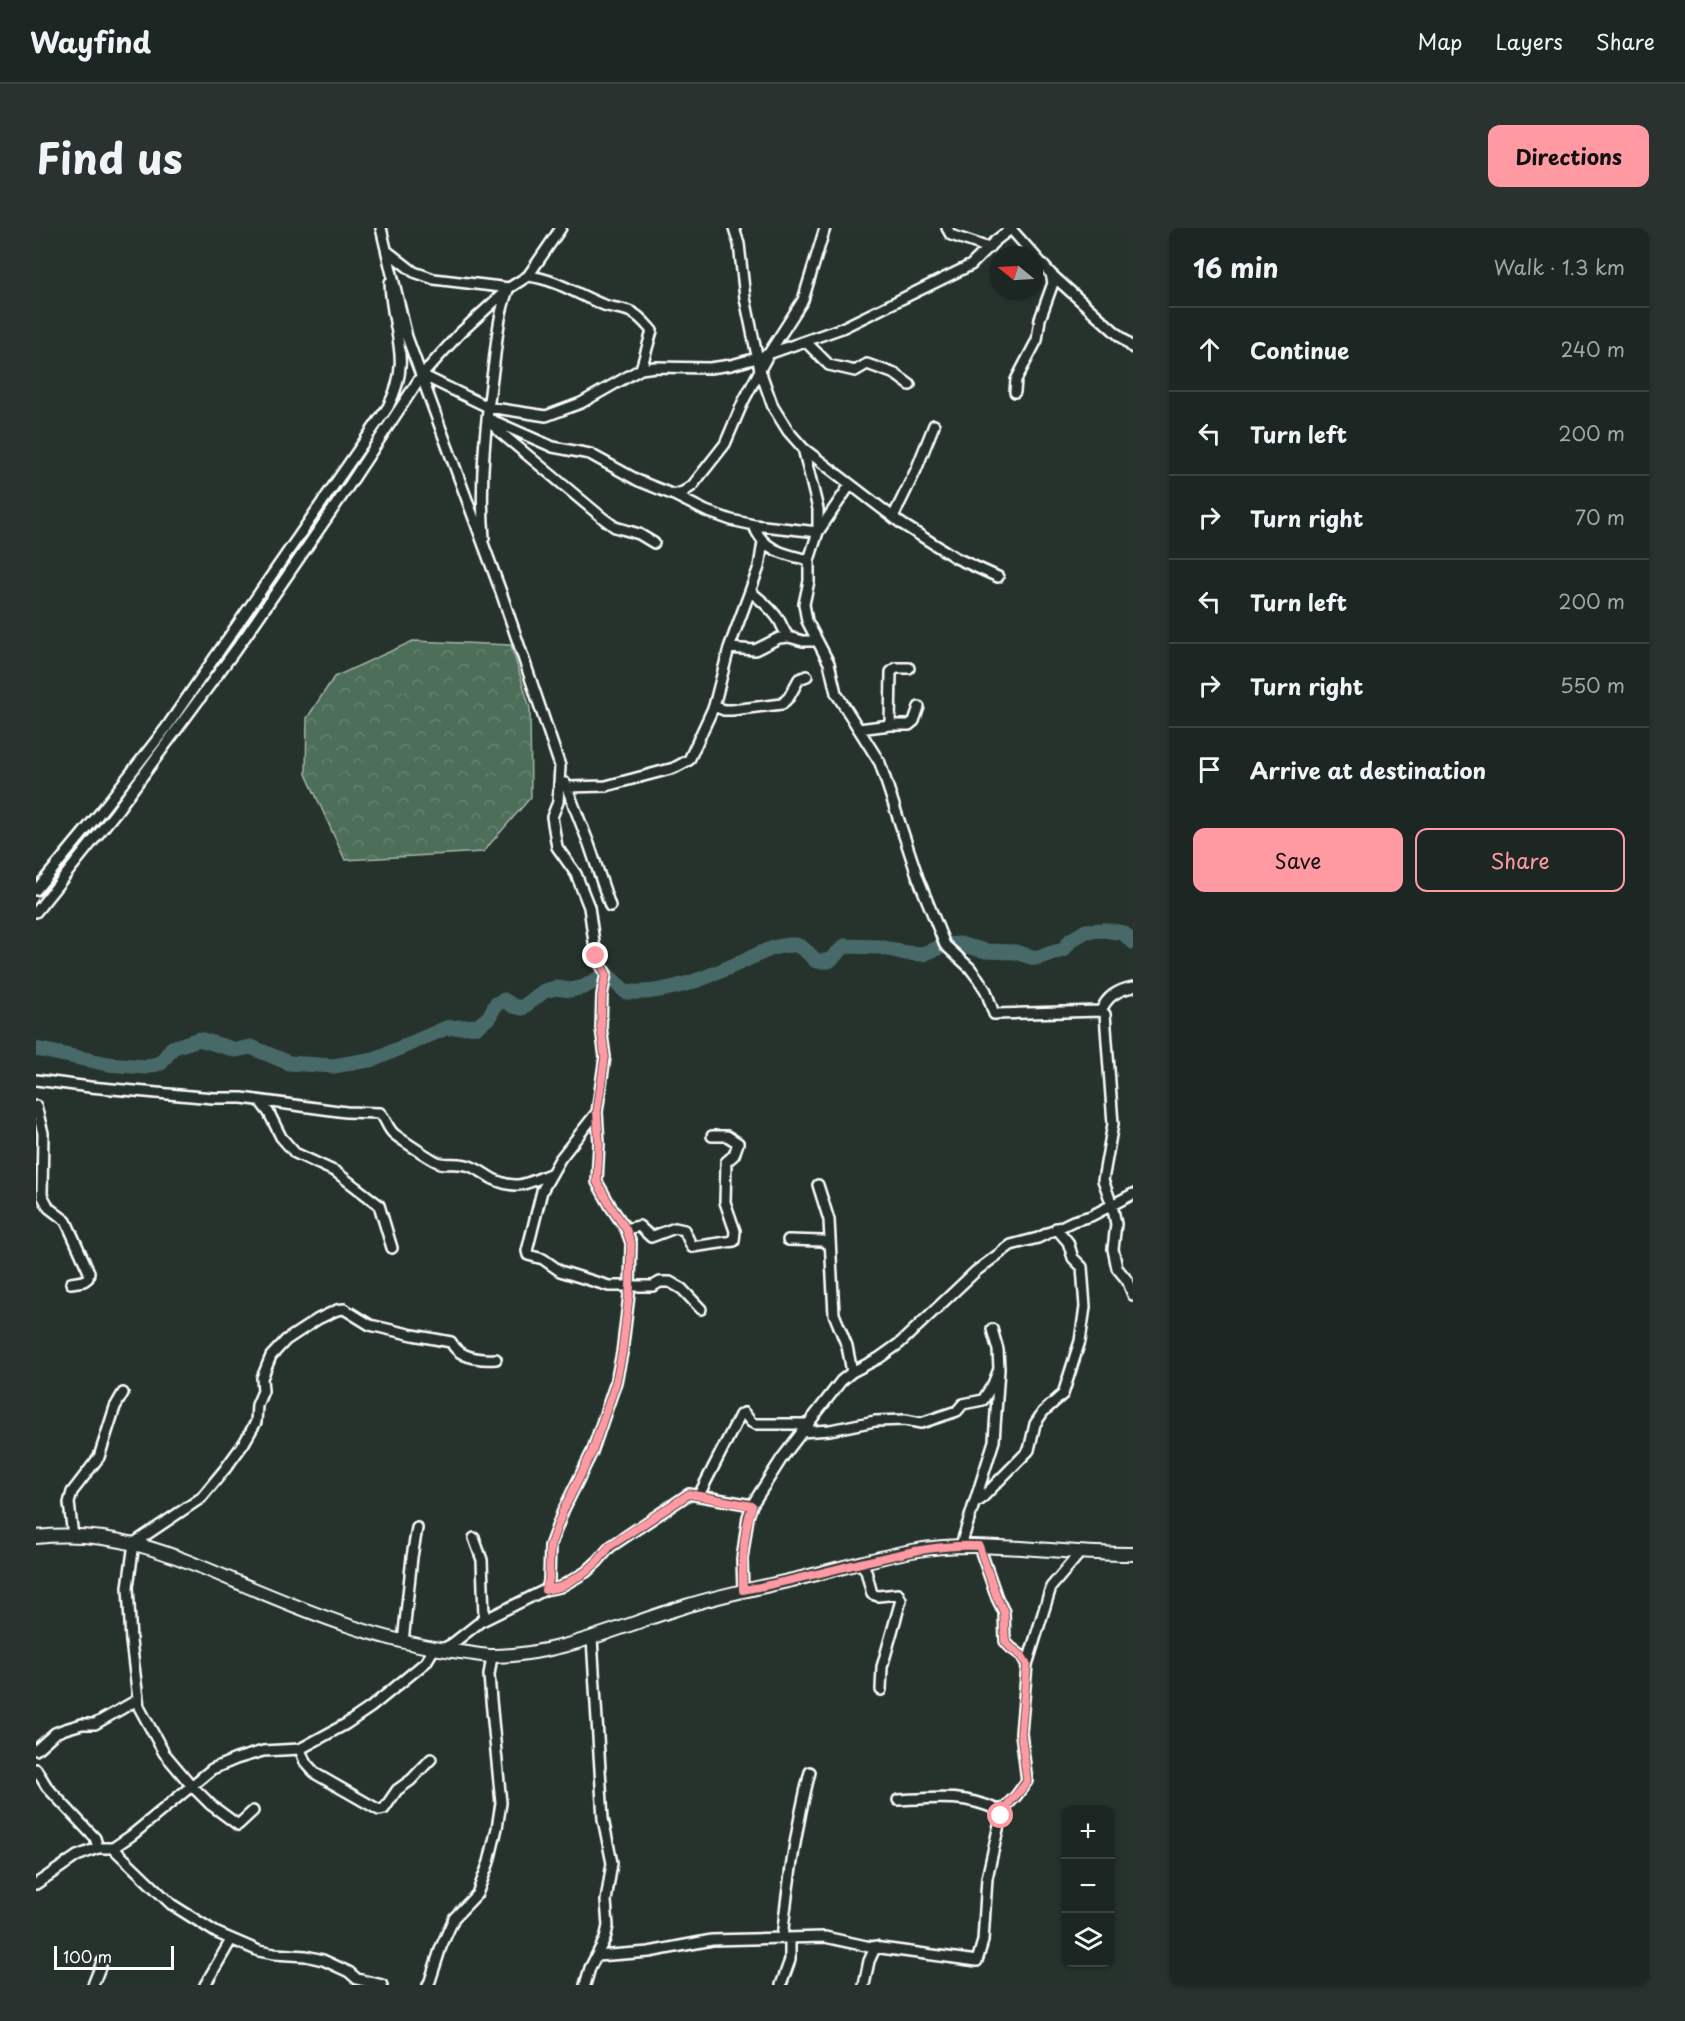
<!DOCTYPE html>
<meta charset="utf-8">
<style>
:root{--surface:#1c2622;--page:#29322f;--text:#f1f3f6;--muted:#a0a5a5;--line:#3a4340;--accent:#ff9aa2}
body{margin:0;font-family:"Playpen Sans",sans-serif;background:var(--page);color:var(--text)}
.controls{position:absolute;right:18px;bottom:18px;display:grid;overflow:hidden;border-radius:12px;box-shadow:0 2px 4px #0004}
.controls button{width:54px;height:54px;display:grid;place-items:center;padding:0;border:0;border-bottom:2px solid var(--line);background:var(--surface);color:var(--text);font:30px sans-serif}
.compass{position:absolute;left:953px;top:18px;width:54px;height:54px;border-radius:50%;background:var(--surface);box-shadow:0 2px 4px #0004;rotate:288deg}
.scale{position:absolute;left:18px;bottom:15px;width:120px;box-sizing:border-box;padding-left:6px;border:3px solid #fff;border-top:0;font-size:16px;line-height:21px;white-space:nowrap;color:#fff;-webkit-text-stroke:4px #26332d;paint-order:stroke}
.stop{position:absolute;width:18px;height:18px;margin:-14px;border:4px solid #ff9aa2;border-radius:50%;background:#fff}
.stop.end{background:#ff9aa2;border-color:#fff;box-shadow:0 2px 6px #0008}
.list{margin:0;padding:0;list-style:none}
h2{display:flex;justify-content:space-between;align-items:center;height:78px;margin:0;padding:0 24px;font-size:26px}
h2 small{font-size:20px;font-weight:400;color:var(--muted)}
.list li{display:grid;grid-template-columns:39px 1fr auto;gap:18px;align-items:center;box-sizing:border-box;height:84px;padding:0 24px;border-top:2px solid var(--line)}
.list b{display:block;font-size:22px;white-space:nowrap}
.list em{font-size:20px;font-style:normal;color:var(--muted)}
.actions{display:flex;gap:12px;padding:18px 24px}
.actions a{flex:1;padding:14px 0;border:2px solid var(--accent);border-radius:12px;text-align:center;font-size:21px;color:var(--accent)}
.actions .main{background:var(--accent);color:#111}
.icon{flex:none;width:33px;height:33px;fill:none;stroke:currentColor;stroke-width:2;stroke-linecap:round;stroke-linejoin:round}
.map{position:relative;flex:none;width:1097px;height:1757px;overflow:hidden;border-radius:12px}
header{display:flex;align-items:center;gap:36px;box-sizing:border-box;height:84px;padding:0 30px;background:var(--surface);border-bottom:2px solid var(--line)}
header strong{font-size:28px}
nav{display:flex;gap:33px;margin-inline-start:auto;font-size:21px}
.intro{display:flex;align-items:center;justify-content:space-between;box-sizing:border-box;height:144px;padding:0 36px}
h1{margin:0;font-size:42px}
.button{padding:15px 27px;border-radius:12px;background:var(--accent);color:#111;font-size:21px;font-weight:700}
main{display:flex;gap:36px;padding:0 36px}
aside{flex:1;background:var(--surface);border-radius:12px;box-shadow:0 2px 4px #0004}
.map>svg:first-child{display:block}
.forest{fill:url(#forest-crowns);stroke:#a6b6ac;stroke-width:1.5}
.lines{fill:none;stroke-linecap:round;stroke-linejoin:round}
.river{stroke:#466b69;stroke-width:15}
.minor-casing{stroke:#fff;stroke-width:14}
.tertiary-casing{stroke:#fff;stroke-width:16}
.minor{stroke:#26332d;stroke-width:9}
.tertiary{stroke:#26332d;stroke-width:12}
.route{stroke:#ff9aa2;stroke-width:8}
</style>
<header>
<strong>Wayfind</strong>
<nav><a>Map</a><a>Layers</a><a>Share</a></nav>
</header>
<div class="intro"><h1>Find us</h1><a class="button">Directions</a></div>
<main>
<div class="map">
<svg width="1097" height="1757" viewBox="0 0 1097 1757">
<defs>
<pattern id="forest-crowns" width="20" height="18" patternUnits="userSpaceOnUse" patternTransform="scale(1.5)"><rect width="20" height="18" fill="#4d6e58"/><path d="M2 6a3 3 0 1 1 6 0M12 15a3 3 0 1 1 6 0" fill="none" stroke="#688471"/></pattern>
</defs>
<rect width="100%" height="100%" fill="#26332d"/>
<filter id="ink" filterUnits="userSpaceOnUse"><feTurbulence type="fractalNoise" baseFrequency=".0167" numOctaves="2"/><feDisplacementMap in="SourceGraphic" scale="12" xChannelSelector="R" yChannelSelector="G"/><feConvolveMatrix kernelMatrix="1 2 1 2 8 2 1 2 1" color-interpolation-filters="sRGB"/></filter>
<g filter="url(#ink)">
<!-- forest -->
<path class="forest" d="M377 413 475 417 494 480 495 569 447 624 309 632 270 546 271 490 298 449Z"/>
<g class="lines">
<!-- river -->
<path class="river" d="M0 821 72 836 109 839 125 835 136 820 163 811 200 822 215 819 253 835 297 838 339 831 410 800 442 798 453 789 460 776 468 772 477 778 486 780 508 763 520 760 535 762 548 759 570 746 590 764C633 767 675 748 714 730 727 724 742 716 758 717 766 717 774 727 780 733H793L809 718 844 719 870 725 887 726 909 717 923 716 950 723 979 724 999 730 1027 722 1035 712 1050 703 1069 702 1087 705 1097 714"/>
<defs>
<path id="minor" d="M345 0 371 109 465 364 524 538 522 574 516 589 521 619 540 646 553 679 560 728 570 746 566 767 565 800 569 829 561 884 563 915 561 954 575 979 590 1001 595 1015 594 1059 586 1125 580 1154 556 1224 527 1283 514 1318 513 1352 512 1358 509 1362
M698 0 703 16 709 70 724 142 737 179 752 203 767 220 866 296 920 330 962 349
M911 0 915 7 953 20
M974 0 1015 46 1097 120
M351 23 378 44 398 51 473 60
M492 48C520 51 542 67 568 77 576 80 587 80 595 84 604 88 610 96 616 103L605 141
M770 114 793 137 819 143 831 136 859 146 874 157
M386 147 452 179 510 188 545 175 605 141 619 139 674 140 695 137 721 130 806 100 935 37 959 13 976 0
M979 164 980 152 1001 112 1004 91 1017 55 1015 46
M451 190 517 219 554 226 603 253 638 267 670 283 695 292 718 297 782 304 814 257
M452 192 465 205 568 291 579 299 603 306 618 315
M767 220 782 281V304L773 332V353L768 376 771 393 793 435 800 465 844 535 882 650 909 717 934 740 943 752 950 763 958 786 1065 783 1069 786 1077 896 1067 952 1076 977 1080 996 1077 1021 1081 1040 1091 1052 1097 1067
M638 267 647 264 656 258 689 216 707 174 733 125 767 72 789 0
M857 289 880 242 898 197
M718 297C725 322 751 327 773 332
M448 310C443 252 450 193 458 135 461 110 463 85 472 62
M715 364C725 372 736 381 743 392 747 399 747 403 753 409
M693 420 719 422 743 410 753 409 767 413H781
M678 478 688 482H696L746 476 753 469 763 451 771 448
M854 497 855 444 860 440H873
M823 501 854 497H873L878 493 883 479
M529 555 553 616 574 678
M531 559 570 558 638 540 653 532 678 478 693 420 723 339 727 314
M0 662 63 586 130 500 352 179C378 129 355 104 354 54
M0 684 80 584 209 409 308 265 386 147 423 106 473 60 492 48 525 0
M1065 783C1071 768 1082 762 1097 759
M0 852 54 859 177 870H206L310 884 344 885C350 891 351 899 357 905 361 909 399 934 404 935 415 937 426 934 436 939 444 942 450 947 457 951 482 963 491 955 514 946
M224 873 233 885 245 909 259 925 300 944 343 977 356 1020
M0 878 7 905 6 967 13 980 30 993 53 1044 52 1050 48 1053 35 1055
M561 884 524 931 506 963 491 1023 492 1027 507 1031 524 1043 573 1058H617L624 1054H634L646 1061 665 1081
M782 957 793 992 798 1086 811 1118 816 1144
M590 1001 603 998 615 1009 639 1000 648 1002 656 1019 698 1013 699 1003 689 974 690 934 698 927 702 915 691 908H676
M752 1012 787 1013 793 1017
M765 1204 794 1202 839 1193 869 1192 885 1195 921 1183 927 1176 947 1172 957 1156 963 1141
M663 1267 704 1187 708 1185 715 1194 720 1196H773
M939 1274 944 1272 993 1222 999 1196 1007 1184 1027 1166 1044 1113 1049 1079 1046 1039 1037 1030 1032 1014 1020 1000
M37 1308 33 1275 36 1264 63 1229 79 1179 87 1165
M438 1310 446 1332 448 1388 444 1394
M925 1317 958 1213 963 1141 962 1122 956 1101
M825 1335 830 1343 836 1366 842 1368 862 1366 865 1372 846 1439 845 1462
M707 1362 706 1331 712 1289 716 1277 746 1230 805 1153 816 1144 843 1130 864 1115 940 1043 975 1017 1002 1010 1037 993 1055 988 1097 966
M367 1414 376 1329 381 1300
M405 1422 416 1416 444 1394 509 1362 524 1359 550 1344 562 1333 574 1319 653 1266 716 1277
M991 1437 1015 1359 1043 1326
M264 1521 269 1534 280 1546 343 1582 348 1581 361 1562 375 1552 395 1531
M0 1522 19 1505 29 1501 46 1496H59L101 1472
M0 1541 11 1559 59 1610 62 1620
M862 1572C899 1570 927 1566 962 1582L968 1580
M217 1583 202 1597 175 1577 155 1557 128 1525 103 1479 95 1413 92 1359 98 1315 165 1270 189 1241 208 1215 220 1194 221 1177 227 1163 226 1150 235 1128 250 1112 282 1091 301 1082 308 1081 334 1097 377 1107 415 1114C423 1130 444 1132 460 1131
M77 1620 135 1676 181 1705 223 1723 238 1726 270 1728 287 1732 313 1744 321 1751 346 1757
M0 1656 41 1628 62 1620H77L96 1607 176 1541 200 1531 227 1523 264 1521 310 1496 335 1479 390 1434 398 1421
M746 1710C752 1654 760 1599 774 1544
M561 1728 613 1724 676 1712 789 1709 830 1718 941 1733 947 1713 951 1650 965 1588 968 1580 980 1568 991 1553 985 1505 991 1437 986 1428 974 1419 969 1413 968 1384 961 1370 943 1318
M57 1757 66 1734
M169 1757 195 1712
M392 1757 394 1753 405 1719 418 1690 441 1666 453 1634 461 1600 465 1575 455 1472 453 1447 456 1428
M549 1757 554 1740 569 1711 572 1698 570 1673 576 1635 567 1591 556 1410
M745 1757 754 1732V1710
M828 1757 833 1733 840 1718"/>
<path id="tertiary" d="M0 1309C81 1301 136 1326 208 1357 277 1386 349 1415 424 1424 435 1425 447 1428 458 1428 525 1427 587 1397 650 1378 688 1366 727 1359 765 1350 802 1341 839 1330 876 1323 946 1310 1025 1327 1097 1326"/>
</defs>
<!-- minor casing -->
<use href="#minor" class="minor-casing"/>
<!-- tertiary casing -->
<use href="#tertiary" class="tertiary-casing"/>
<!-- minor -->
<use href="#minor" class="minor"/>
<!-- tertiary -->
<use href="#tertiary" class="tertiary"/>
</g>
</g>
<g class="lines" filter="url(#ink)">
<!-- route -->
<path class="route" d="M560 728 570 746 566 767 565 800 569 829 561 884 563 915 561 954 575 979 590 1001 595 1015 594 1059 586 1125 580 1154 556 1224 527 1283 514 1318 513 1352 509 1362 524 1359 550 1344 562 1333 574 1318 653 1266 716 1278C707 1305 706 1334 707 1362 748 1355 788 1344 829 1334 867 1325 904 1316 943 1318L961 1370 968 1384 969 1413 974 1419 986 1428 991 1437 985 1505 991 1553C984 1566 970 1574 965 1588"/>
</g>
</svg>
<div class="controls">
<button>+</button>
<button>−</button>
<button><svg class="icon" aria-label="layers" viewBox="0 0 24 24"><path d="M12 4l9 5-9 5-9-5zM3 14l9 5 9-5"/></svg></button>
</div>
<svg class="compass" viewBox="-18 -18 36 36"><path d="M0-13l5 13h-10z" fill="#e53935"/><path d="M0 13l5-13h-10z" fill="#a0a5a5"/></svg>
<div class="scale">100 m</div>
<div class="stop" style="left:965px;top:1588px"></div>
<div class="stop end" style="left:560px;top:728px"></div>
</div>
<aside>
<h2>16 min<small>Walk · 1.3 km</small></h2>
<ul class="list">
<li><svg class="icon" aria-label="ahead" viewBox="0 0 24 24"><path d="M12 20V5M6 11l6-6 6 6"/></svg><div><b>Continue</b></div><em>240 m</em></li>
<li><svg class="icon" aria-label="left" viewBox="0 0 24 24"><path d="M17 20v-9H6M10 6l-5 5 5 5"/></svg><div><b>Turn left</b></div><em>200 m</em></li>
<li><svg class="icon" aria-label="right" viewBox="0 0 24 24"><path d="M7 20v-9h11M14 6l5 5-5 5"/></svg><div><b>Turn right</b></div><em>70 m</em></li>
<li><svg class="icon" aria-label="left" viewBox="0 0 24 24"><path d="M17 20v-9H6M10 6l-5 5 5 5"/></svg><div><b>Turn left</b></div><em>200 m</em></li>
<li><svg class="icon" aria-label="right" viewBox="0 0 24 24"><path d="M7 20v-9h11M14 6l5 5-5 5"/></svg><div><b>Turn right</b></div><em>550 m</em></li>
<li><svg class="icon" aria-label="arrive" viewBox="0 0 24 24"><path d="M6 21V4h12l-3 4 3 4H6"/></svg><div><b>Arrive at destination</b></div></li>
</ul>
<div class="actions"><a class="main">Save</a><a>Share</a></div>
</aside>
</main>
